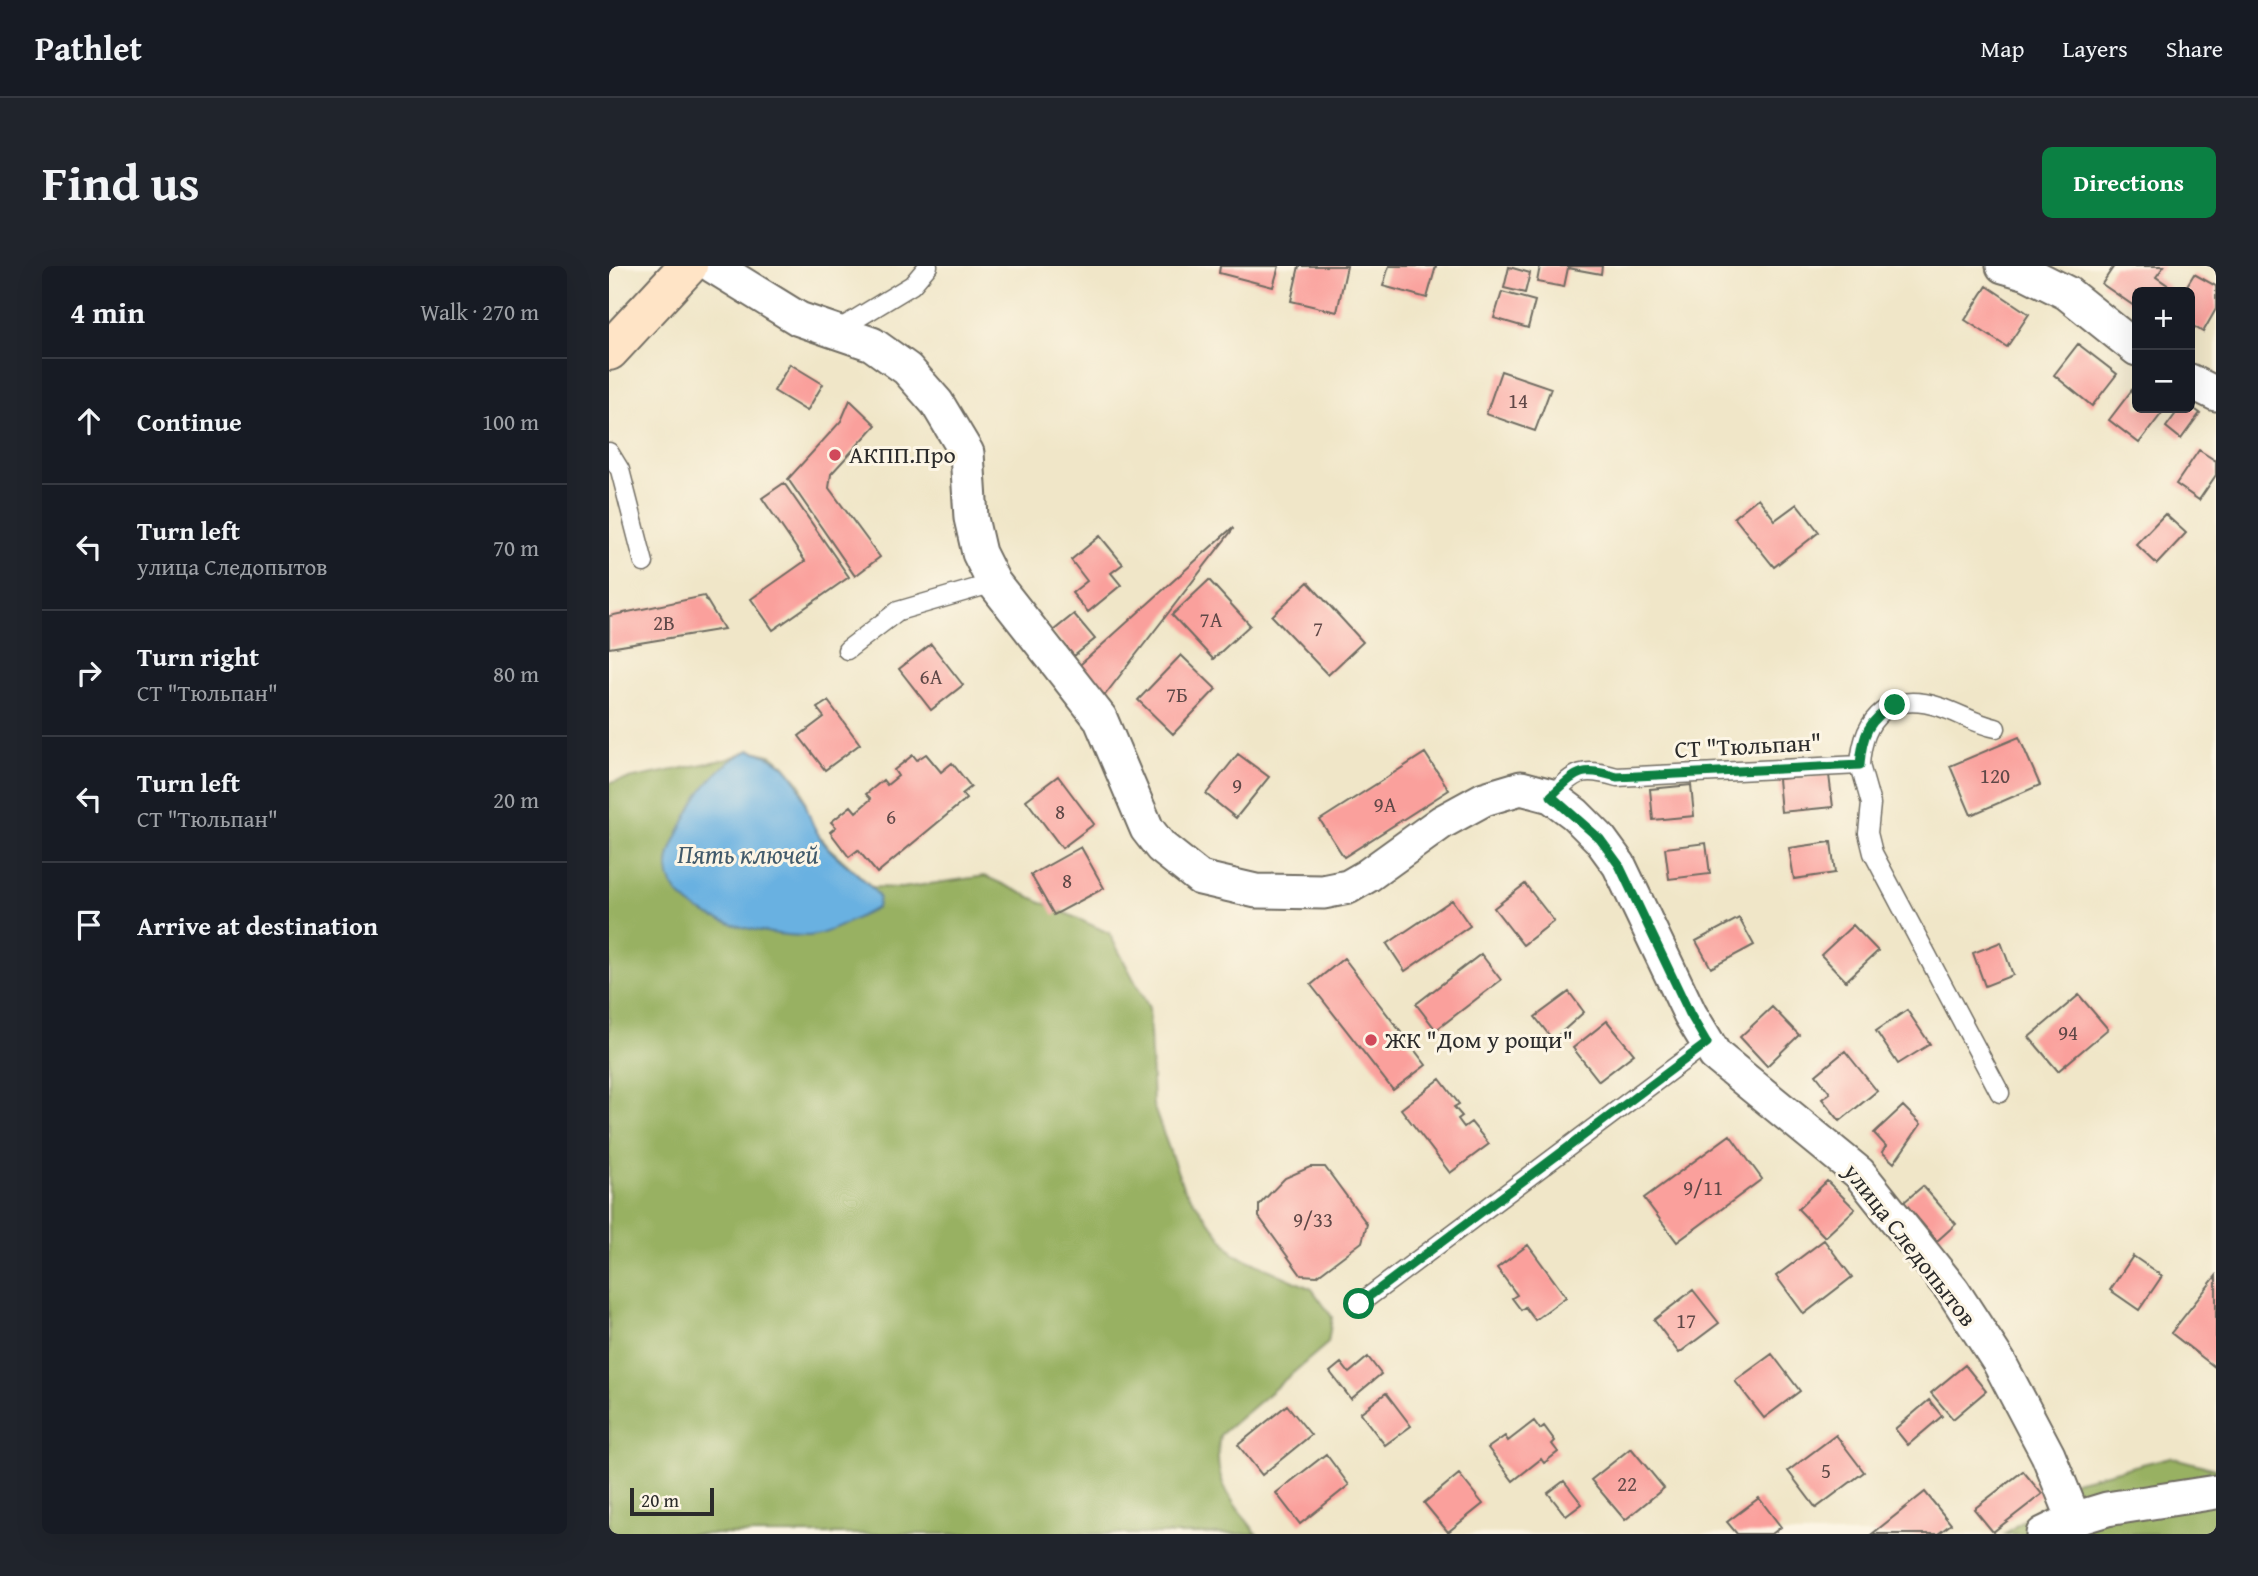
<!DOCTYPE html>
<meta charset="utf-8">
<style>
:root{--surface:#171b24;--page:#20242c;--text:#f1f3f6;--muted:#9ea1a6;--line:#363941;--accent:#0b8043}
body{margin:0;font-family:"Gentium Book Plus",serif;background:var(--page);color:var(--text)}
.controls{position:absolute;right:21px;top:21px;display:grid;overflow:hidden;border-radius:10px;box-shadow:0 7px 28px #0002}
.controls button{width:63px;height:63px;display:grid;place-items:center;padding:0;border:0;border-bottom:2px solid var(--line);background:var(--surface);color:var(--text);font:35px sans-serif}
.scale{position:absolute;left:21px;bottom:18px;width:84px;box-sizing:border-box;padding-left:7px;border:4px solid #2b2b2b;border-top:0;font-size:19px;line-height:24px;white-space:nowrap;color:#2b2b2b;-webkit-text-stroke:5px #fcf5e5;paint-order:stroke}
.stop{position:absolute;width:21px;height:21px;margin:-16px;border:5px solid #0b8043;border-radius:50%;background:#fff}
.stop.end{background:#0b8043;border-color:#fff;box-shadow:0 2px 7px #0008}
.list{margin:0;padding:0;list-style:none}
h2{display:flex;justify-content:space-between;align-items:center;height:91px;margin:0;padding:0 28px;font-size:30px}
h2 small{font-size:23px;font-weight:400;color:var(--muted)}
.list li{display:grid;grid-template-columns:46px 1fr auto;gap:21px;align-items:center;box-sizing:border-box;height:126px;padding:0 28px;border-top:2px solid var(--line)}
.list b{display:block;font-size:26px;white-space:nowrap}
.list p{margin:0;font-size:23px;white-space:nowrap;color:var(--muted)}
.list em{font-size:23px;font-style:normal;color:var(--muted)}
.icon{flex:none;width:38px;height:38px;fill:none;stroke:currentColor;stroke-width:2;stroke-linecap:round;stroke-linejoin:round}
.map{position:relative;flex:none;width:1607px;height:1268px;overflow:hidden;border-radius:10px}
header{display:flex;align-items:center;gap:42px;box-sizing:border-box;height:98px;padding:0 35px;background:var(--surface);border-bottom:2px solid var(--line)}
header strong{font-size:33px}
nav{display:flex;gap:38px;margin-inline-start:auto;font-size:24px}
.intro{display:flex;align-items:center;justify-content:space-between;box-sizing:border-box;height:168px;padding:0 42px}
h1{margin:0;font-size:49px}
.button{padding:18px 32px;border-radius:10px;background:var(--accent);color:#fff;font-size:24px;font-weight:700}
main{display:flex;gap:42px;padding:0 42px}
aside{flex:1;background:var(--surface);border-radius:10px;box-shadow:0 7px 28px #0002}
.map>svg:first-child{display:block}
.forest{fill:#98b162;stroke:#626e46;stroke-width:2}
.water{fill:#69b1e1;stroke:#4a6e86;stroke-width:2}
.building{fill:#faa09c}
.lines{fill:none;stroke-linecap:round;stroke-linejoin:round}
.lane-casing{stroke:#706c62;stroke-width:21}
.street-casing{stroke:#706c62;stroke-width:37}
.secondary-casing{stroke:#706c62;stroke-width:42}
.lane{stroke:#fff;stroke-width:18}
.street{stroke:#fff;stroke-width:33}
.secondary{stroke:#ffe4c6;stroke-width:38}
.route{stroke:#0b8043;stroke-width:9}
.poi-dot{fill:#d1495b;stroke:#fcf5e5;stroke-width:2.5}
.labels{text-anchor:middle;stroke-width:6;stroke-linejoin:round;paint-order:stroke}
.number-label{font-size:21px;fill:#5f4847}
.poi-label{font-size:24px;fill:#2b2b2b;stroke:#fcf5e5;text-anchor:start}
.street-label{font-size:24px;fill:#2b2b2b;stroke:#fcf5e5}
.water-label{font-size:26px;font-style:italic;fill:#415a6b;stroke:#fcf5e5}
</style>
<header>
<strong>Pathlet</strong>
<nav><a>Map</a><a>Layers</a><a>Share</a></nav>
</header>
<div class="intro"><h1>Find us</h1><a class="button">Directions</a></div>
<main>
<aside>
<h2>4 min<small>Walk · 270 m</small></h2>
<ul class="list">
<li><svg class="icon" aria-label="ahead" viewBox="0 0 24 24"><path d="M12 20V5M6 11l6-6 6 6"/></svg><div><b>Continue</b></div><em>100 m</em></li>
<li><svg class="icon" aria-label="left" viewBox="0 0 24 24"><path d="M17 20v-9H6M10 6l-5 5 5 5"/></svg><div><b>Turn left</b><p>улица Следопытов</p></div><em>70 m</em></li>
<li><svg class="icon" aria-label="right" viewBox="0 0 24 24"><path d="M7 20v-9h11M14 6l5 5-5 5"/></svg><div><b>Turn right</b><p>СТ &quot;Тюльпан&quot;</p></div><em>80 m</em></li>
<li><svg class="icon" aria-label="left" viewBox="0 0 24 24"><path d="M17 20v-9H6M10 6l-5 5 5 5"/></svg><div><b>Turn left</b><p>СТ &quot;Тюльпан&quot;</p></div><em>20 m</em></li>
<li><svg class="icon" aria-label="arrive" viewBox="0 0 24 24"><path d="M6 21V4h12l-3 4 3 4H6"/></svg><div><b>Arrive at destination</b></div></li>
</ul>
</aside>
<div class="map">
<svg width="1607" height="1268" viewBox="0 0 1607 1268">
<rect width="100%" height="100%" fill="#fcf5e5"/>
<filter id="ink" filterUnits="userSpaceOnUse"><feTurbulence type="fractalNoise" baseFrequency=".0143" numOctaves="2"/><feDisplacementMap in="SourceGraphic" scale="14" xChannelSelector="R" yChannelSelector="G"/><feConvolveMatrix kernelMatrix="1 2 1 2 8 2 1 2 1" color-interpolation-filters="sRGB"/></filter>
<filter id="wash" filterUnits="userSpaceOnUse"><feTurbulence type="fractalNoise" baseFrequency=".00686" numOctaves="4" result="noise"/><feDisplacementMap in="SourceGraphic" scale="28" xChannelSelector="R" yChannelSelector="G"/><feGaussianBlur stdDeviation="1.57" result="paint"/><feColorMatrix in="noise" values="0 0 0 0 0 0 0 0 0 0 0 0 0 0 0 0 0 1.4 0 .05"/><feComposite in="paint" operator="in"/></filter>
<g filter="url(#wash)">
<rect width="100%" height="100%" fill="#f0e6c8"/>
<!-- forest -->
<path class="forest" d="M141 484 164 490 176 500 191 518 203 560 220 582 263 621 293 622 376 610 500 667 540 742 544 839 574 921 625 988 703 1023 723 1051 719 1077 611 1169C602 1214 622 1234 648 1268H0V517L119 493Z
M1561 1191 1607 1203V1268H1396L1466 1215Z"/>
<!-- water -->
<path class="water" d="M141 484C207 502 184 543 220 583 236 600 257 612 270 631L268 642C251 650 216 670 199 670 159 670 62 654 59 603 58 584 71 565 79 548 92 521 113 496 141 484Z"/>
<g id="blocks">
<!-- building -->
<path class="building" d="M611 0H670L664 21 610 7Z
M690 0H738L728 46 682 35Z
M780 0H827L818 32 774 20Z
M931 0H993L992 8 959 2 955 21 928 16Z
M1505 0H1555L1547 11 1560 20 1555 26H1528V42L1493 18Z
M900 1 921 7 916 27 895 22Z
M1585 8 1607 20V43L1594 66 1581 58V26H1574Z
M1378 20 1420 48 1398 81 1356 54Z
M893 26 926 35 919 62 885 52Z
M1469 78 1508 108 1483 140 1445 109Z
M181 98 214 118 198 145 165 125Z
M892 105 942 122 926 165 877 148Z
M1526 120 1528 142 1556 143 1530 177 1500 154Z
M241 134 267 159 222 208 220 222 271 291 246 310 179 213 232 155Z
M1581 140 1591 147 1572 173 1557 161 1571 142Z
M1590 184 1607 195V209L1590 234 1567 218Z
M175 217 240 311 164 364 142 333 196 295 153 232Z
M1149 232 1166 254 1188 238 1210 266 1165 301 1125 251Z
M1556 248 1577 267 1548 298 1527 278Z
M623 262 624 263 489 438 463 406Z
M491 270 514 298 502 307 512 319 479 346 463 327 478 315 462 294Z
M600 314 641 359 604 393 563 349Z
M699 316 754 376 719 409 663 350Z
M95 330 115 363 0 382V350Z
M465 348 486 373 465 390 444 365Z
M322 378 354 419 322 444 290 403Z
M572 389 607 423 564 468 529 434Z
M219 435 251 478 216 504 190 470 215 451 208 442Z
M1410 471 1431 519 1362 549 1341 500Z
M816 487 840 524 735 591 711 554Z
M317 488 332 506 343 497 362 521 353 528 357 533 268 607 249 584 240 591 221 566 227 561 222 556 242 540 247 546 262 533 257 528 274 514 278 519 289 510 285 504 304 489 308 494Z
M629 488 660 511 627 552 597 528Z
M1220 509 1224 541 1172 546 1169 513Z
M449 510 485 558 453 582 417 534Z
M1082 519 1085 550 1044 554 1041 523Z
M1222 576 1226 607 1185 613 1180 582Z
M1097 577 1101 608 1060 613 1056 582Z
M472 581 495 622 445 649 422 609Z
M916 618 945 655 914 679 885 642Z
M843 634 861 660 796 705 778 678Z
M1130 652 1145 679 1102 702 1087 675Z
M1244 659 1269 685 1237 715 1212 689Z
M1392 676 1404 709 1376 720 1364 687Z
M872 688 892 714 827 764 807 738Z
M735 692 817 799 784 824 702 719Z
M960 726 975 746 944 774 926 751Z
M1470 729 1499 763 1449 805 1420 771Z
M1163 741 1190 769 1158 800 1131 771Z
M1298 744 1321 778 1289 798 1267 765Z
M998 755 1025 788 990 815 964 782Z
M1236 785 1268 825 1231 855 1213 833 1221 827 1207 809Z
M831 813 850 838 845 841 853 850 849 853 855 861 862 856 880 878 841 907 792 843Z
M1294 840 1312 858 1285 897 1273 886 1277 880 1265 867Z
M1121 869 1153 913 1068 976 1035 932Z
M701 901H716L758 958 753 976 708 1010 692 1009 650 951V939L676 912Z
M1218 915 1246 943 1216 971 1189 943Z
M1314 920 1347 958 1328 975 1295 936Z
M1215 974 1243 1011 1195 1048 1167 1010Z
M919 979 957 1031 926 1054 916 1041 912 1044 903 1032 908 1029 888 1002Z
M1524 990 1553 1010 1530 1044 1501 1024Z
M1607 1010V1102L1562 1067Z
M1084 1024 1110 1057 1070 1087 1045 1054Z
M1163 1088 1191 1125 1155 1152 1126 1115Z
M759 1091 772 1108 742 1133 721 1106 732 1097 740 1107Z
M1356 1099 1377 1125 1344 1153 1322 1127Z
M777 1127 802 1160 776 1179 751 1147Z
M1320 1134 1333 1150 1299 1179 1286 1163Z
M678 1139 702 1169 653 1209 629 1179Z
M925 1155 931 1163 935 1160 946 1175 943 1178 949 1186 935 1197 932 1193 904 1215 879 1182 896 1170 899 1175Z
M1227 1169 1255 1206 1207 1242 1179 1205Z
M1022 1182 1055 1222 1016 1254 982 1214Z
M717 1188 740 1219 691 1258 667 1227Z
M1414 1205 1433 1228 1384 1266 1365 1243Z
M850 1208 874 1238 839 1266 815 1237Z
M955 1215 973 1238 957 1250 939 1227Z
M1316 1226 1342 1258 1329 1268H1263Z
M1150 1232 1172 1261 1163 1268H1128L1118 1256Z"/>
</g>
</g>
<g filter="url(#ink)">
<use href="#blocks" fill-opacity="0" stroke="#706c62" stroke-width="2"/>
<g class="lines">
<defs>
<path id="lane" d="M227 65 303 19 319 0
M0 186 11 204 35 297
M238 384 289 345 385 317
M1251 499 1262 538 1259 567 1264 587 1391 827
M942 530C968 505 972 501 1008 511L1251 499C1254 450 1281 425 1331 441 1350 447 1367 458 1387 462
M750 1038 1098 777"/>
<path id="street" d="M104 0 190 53 263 78 298 103 328 137 358 187 362 252 370 287 385 317 491 452 538 563 552 581 591 612 647 625 714 626 739 621 758 610 833 556 875 533 912 522 942 530 966 548 991 573 1010 599 1081 748 1106 789 1250 907 1344 1025 1390 1096 1439 1189 1465 1253 1498 1243 1607 1226
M1394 0 1418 7 1458 27 1528 83
M1581 115 1607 128
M1434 1268 1465 1253"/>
<path id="secondary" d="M0 85 79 0"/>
</defs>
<!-- lane casing -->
<use href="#lane" class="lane-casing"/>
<!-- street casing -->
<use href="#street" class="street-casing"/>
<!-- secondary casing -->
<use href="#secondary" class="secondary-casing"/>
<!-- lane -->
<use href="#lane" class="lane"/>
<!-- street -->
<use href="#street" class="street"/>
<!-- secondary -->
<use href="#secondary" class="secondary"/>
</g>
</g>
<g class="lines" filter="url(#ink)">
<!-- route -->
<path class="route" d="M750 1038 1098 777 1081 748 1010 599 991 573 942 530C969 505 972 500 1008 511L1251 499C1253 470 1259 453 1286 439"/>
</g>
<!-- markers -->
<g class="poi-dot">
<circle cx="226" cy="189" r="7"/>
<circle cx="762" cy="774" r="7"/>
</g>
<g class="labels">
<!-- number labels -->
<g class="number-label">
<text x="909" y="142">14</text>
<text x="602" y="361">7А</text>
<text x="55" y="364">2В</text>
<text x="709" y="370">7</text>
<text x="322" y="418">6А</text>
<text x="568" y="436">7Б</text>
<text x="1386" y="517">120</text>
<text x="628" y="527">9</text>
<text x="776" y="546">9А</text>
<text x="451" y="553">8</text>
<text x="282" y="558">6</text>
<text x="458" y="622">8</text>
<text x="1459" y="774">94</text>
<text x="1094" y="929">9/11</text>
<text x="704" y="961">9/33</text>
<text x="1077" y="1062">17</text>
<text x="1217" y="1212">5</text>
<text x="1018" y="1225">22</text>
</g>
<!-- poi labels -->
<g class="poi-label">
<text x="240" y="197">АКПП.Про</text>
<text x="776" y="782">ЖК "Дом у рощи"</text>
</g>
<!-- street labels -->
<g class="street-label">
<text transform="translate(1139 480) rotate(-3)" y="8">СТ "Тюльпан"</text>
<text transform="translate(1301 979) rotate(52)" y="8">улица Следопытов</text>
</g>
<!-- water labels -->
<g class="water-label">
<text x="139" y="597">Пять ключей</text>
</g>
</g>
</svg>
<div class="controls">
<button>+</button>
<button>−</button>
</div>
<div class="scale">20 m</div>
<div class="stop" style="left:750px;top:1038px"></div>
<div class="stop end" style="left:1286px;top:439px"></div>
</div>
</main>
